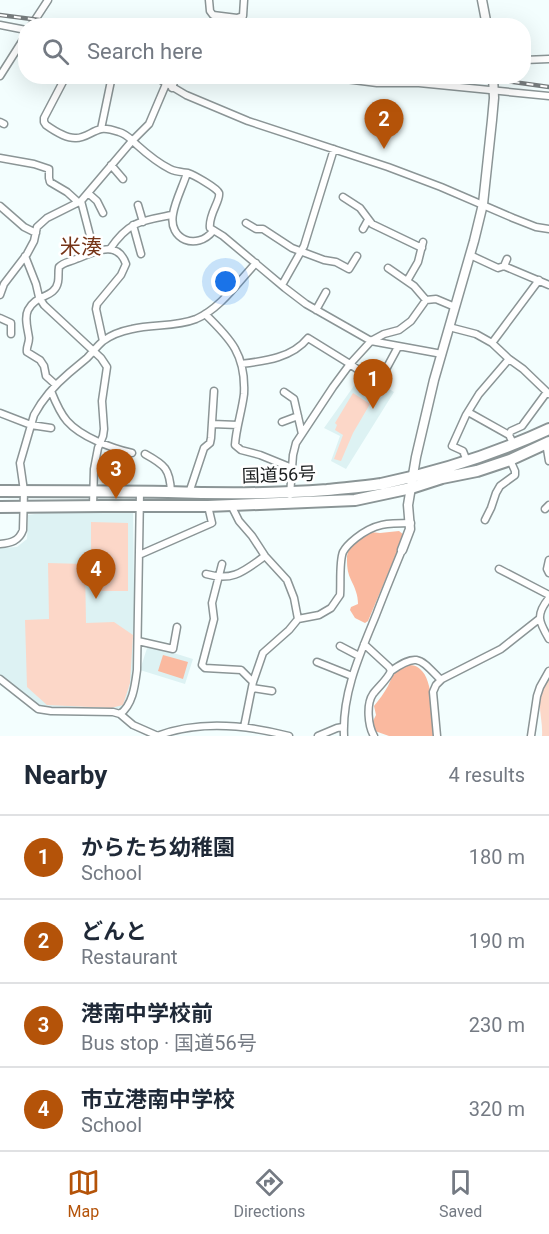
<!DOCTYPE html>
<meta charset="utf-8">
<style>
:root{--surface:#fff;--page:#f2f2f3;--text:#1f2937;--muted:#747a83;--line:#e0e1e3;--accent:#b45309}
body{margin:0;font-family:Roboto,"Noto Sans JP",sans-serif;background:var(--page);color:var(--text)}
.you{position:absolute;left:226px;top:282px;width:21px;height:21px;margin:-15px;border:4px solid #fff;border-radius:50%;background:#1a73e8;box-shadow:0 0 0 9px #1a73e833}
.badge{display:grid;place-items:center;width:39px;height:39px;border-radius:50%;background:var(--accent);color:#fff;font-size:20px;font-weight:700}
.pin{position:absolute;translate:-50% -50px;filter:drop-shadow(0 2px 3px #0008)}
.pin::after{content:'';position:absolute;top:32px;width:21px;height:18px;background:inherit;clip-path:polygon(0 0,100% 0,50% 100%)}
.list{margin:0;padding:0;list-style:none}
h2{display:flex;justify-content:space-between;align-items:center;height:78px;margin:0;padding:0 24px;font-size:26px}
h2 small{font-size:20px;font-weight:400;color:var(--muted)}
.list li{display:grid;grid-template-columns:39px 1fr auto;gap:18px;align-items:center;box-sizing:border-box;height:84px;padding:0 24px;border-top:2px solid var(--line)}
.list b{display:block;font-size:22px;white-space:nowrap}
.list p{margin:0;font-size:20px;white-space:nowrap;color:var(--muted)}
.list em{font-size:20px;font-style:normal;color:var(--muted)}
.icon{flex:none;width:33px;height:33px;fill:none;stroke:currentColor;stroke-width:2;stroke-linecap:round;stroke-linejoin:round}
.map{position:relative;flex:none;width:549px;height:736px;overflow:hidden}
.search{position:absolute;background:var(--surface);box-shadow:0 6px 24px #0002;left:18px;right:18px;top:18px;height:66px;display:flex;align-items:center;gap:15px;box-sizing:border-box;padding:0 21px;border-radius:24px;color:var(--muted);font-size:22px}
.sheet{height:414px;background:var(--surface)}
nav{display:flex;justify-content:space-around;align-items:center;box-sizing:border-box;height:84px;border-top:2px solid var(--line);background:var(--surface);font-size:16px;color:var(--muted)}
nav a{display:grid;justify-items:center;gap:3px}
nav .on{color:var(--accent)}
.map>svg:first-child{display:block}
.built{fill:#ddf2f3}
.green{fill:#fcd7c8}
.water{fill:#fab99f}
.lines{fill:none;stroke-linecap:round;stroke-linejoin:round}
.street-casing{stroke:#8b9596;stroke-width:9}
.secondary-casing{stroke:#8b9596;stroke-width:11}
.highway-casing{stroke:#8b9596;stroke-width:14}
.street{stroke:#fff;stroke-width:6}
.secondary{stroke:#fff;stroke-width:8}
.highway{stroke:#fff;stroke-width:10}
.rail-casing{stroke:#767c7d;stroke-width:4.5}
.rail{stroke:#fff;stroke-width:2;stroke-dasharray:7;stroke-linecap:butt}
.labels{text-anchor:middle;stroke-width:5;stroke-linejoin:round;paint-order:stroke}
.street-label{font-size:18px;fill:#1b1e1f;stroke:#fff}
.quarter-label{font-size:21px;fill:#753417;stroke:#fff}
</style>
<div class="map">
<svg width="549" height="736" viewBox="0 0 549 736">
<rect width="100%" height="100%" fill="#f3fefe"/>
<!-- built -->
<path class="built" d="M361 376 378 388 381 384 394 392 346 469 331 461 340 436 324 428Z
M55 511 133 512 135 658 133 683 125 707 115 710 39 707 0 675V548L17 547 27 539 28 515Z
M148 645 193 659 185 684 140 670Z"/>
<!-- green -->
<path class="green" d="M353 393 370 404 353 433 341 461 334 459 343 435 335 430 337 425 335 423Z
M91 522 128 523V591H91Z
M48 563 85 564 86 623 114 622 133 635 130 683 123 705 111 708 47 705 27 687 25 620 49 619Z
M549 677V736H542C543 724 539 712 540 700 540 692 545 684 549 677Z"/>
<!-- water -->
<path class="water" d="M399 531 404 535 402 540 368 621 365 623 355 618 350 610 351 607 358 604C358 595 355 588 351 580 348 574 347 568 347 561 346 545 358 540 370 532L380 533Z
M163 655 188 662 183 679 158 671Z
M406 665C412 665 416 665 420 669 434 680 432 719 433 736H389L375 731 372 723 376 715 374 706C379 700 384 693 388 686 392 677 396 668 406 665Z"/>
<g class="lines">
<defs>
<path id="street" d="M209 0 210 11 213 15 237 18 243 16 244 0
M0 25 26 30
M31 26 48 0
M524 60 549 59
M0 76 26 35
M66 76 44 118V122L46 125C53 130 66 138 75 138 84 139 92 131 101 129 106 128 113 130 119 132 127 134 130 139 137 145 147 154 158 163 170 169 176 172 182 172 188 173 194 175 217 188 219 193 221 200 208 215 210 228L223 236 285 288 306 304 371 341 442 354
M154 76 186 95 248 121 388 167 441 187 513 218 536 227 549 229
M322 76 377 83H419L549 96
M172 88 176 76
M0 122 4 124
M101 129 112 76
M0 158 34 164 49 169V178L50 182 67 192 78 202
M111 165 123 179
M187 173C183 186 175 201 173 214 168 240 197 251 213 231
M88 193 97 201 103 213
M343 197 360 208 372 224 422 248
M81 201 94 251
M138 205 143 222
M0 206 24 227 36 233
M246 223 256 229H263L292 248 324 260 336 262 349 269 357 256
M133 225 141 254
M363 229 368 220
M110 249C129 221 141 221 172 215
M470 255 498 268 504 266 507 259
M25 256 36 284 39 297 44 305 101 358 107 367 102 401 104 429 103 436 98 448 94 469 93 506
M504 266 549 285
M388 268 414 286 426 300
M407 281 418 262 423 242
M282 285 304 246 334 149
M0 295 4 284 27 254 34 241 37 227 47 218 81 201 132 141 149 124 166 84
M316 310 326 292
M205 314C231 339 246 355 244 394 242 411 236 428 235 445L241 450 260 455 292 468
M0 318 11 323V334
M449 327 476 334 492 343 509 359 523 369 549 394
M492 343 539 280
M241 364C265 361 292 358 308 338L350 364 378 384 398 347
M56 385 46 376 44 366 40 360 27 352C26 347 29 344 29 338 28 330 24 318 28 310 36 294 55 298 58 282 59 277 58 272 59 267 64 262 70 262 76 259 93 253 117 238 126 264L121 275 97 304 96 309 103 341
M51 391C55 401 60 413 67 421 81 437 111 448 132 453
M284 392 294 399 302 434
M468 412 509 435 514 445
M0 413 31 425 51 428
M282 422 298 416
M212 424 238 425
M509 435 511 431 522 426 547 392
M546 443 549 461
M145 454C165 465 170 469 171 492
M467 461 463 451 452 446 466 415 479 394 509 359
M189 493 204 448 210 443 211 438 214 391
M290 495 293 455 296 443 333 387 350 364 371 341 384 334 399 330 411 321 426 300 436 299 455 307
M231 505 239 521 252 536 265 556 287 580 294 598 298 619
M545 509 549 505
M485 520 491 508 496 493 500 486 515 475V471L510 460
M0 544C11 543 19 541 23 530L24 491 20 463 34 415C42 400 56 384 69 373 75 368 81 363 87 358 92 353 97 346 103 341 111 335 122 331 132 329 153 324 176 327 196 319 221 308 238 282 256 263
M139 555 212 523 208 506
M549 560 547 569 549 573
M222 564 212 603 214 619 202 665 205 668 241 670 253 682
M499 569 549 595
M206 574C233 582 244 571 265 556
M549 598C535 615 539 622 549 639
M138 641 173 649 177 627
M364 644 389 667 391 671C387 680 379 686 373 694 366 704 368 726 374 736
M340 646 359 656
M317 662 352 676
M391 671C418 652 420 659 441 680
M0 679 38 709 51 711 113 712 120 714 133 725 158 736
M252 688 272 691
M120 714C133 705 135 685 137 670L140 492
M244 727 253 682 263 653 289 630 298 619 319 615 331 608 340 595C341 584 339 562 343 552 346 546 351 542 356 538 375 523 388 523 411 523
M157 736C199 720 247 725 289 736
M318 736 337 728 343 727
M344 736C342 693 360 654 376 615 384 594 393 572 402 550
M437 736 433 692 436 685 442 679 501 649 539 619
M531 736 537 696 540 687 549 671"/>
<path id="secondary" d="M482 0 487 26
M402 550 410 529 408 505 416 457 434 380 474 241 483 204 492 120 494 98 493 76"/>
<path id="highway" d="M0 491C56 491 112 491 168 492 221 494 274 494 327 490 345 488 363 487 381 484 439 472 495 454 549 429
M0 507 103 506H208L355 500 411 488 442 478 477 471 510 460 549 442"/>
</defs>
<!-- street casing -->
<use href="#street" class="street-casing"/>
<!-- secondary casing -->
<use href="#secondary" class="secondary-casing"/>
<!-- highway casing -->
<use href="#highway" class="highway-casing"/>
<!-- street -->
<use href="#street" class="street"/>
<!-- secondary -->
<use href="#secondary" class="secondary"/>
<!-- highway -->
<use href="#highway" class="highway"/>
<defs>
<path id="rail" d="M0 15 86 26
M471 76 549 87"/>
</defs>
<!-- rail casing -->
<use href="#rail" class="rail-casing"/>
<!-- rail -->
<use href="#rail" class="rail"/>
</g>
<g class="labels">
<!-- street labels -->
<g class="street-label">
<text transform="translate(279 475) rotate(-2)" y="6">国道56号</text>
</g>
<!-- quarter labels -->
<g class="quarter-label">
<text x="81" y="254">米湊</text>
</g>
</g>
</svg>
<div class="you"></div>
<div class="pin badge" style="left:373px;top:409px">1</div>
<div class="pin badge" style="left:384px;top:149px">2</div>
<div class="pin badge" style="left:116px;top:499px">3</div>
<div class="pin badge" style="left:96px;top:599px">4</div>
<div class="search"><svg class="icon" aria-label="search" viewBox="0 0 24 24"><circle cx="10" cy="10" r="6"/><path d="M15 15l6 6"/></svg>Search here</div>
</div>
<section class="sheet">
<h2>Nearby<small>4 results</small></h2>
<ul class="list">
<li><span class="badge">1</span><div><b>からたち幼稚園</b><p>School</p></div><em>180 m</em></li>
<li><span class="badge">2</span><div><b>どんと</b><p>Restaurant</p></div><em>190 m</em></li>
<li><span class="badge">3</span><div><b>港南中学校前</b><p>Bus stop · 国道56号</p></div><em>230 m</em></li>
<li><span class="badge">4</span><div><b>市立港南中学校</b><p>School</p></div><em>320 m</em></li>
</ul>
</section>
<nav>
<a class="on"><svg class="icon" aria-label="map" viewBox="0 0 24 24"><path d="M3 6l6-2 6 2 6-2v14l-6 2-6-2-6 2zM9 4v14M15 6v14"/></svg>Map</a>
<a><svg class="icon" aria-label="directions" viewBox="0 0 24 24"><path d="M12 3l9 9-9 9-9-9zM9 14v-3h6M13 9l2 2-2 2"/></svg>Directions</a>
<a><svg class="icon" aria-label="saved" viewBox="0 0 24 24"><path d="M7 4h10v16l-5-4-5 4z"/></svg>Saved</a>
</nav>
